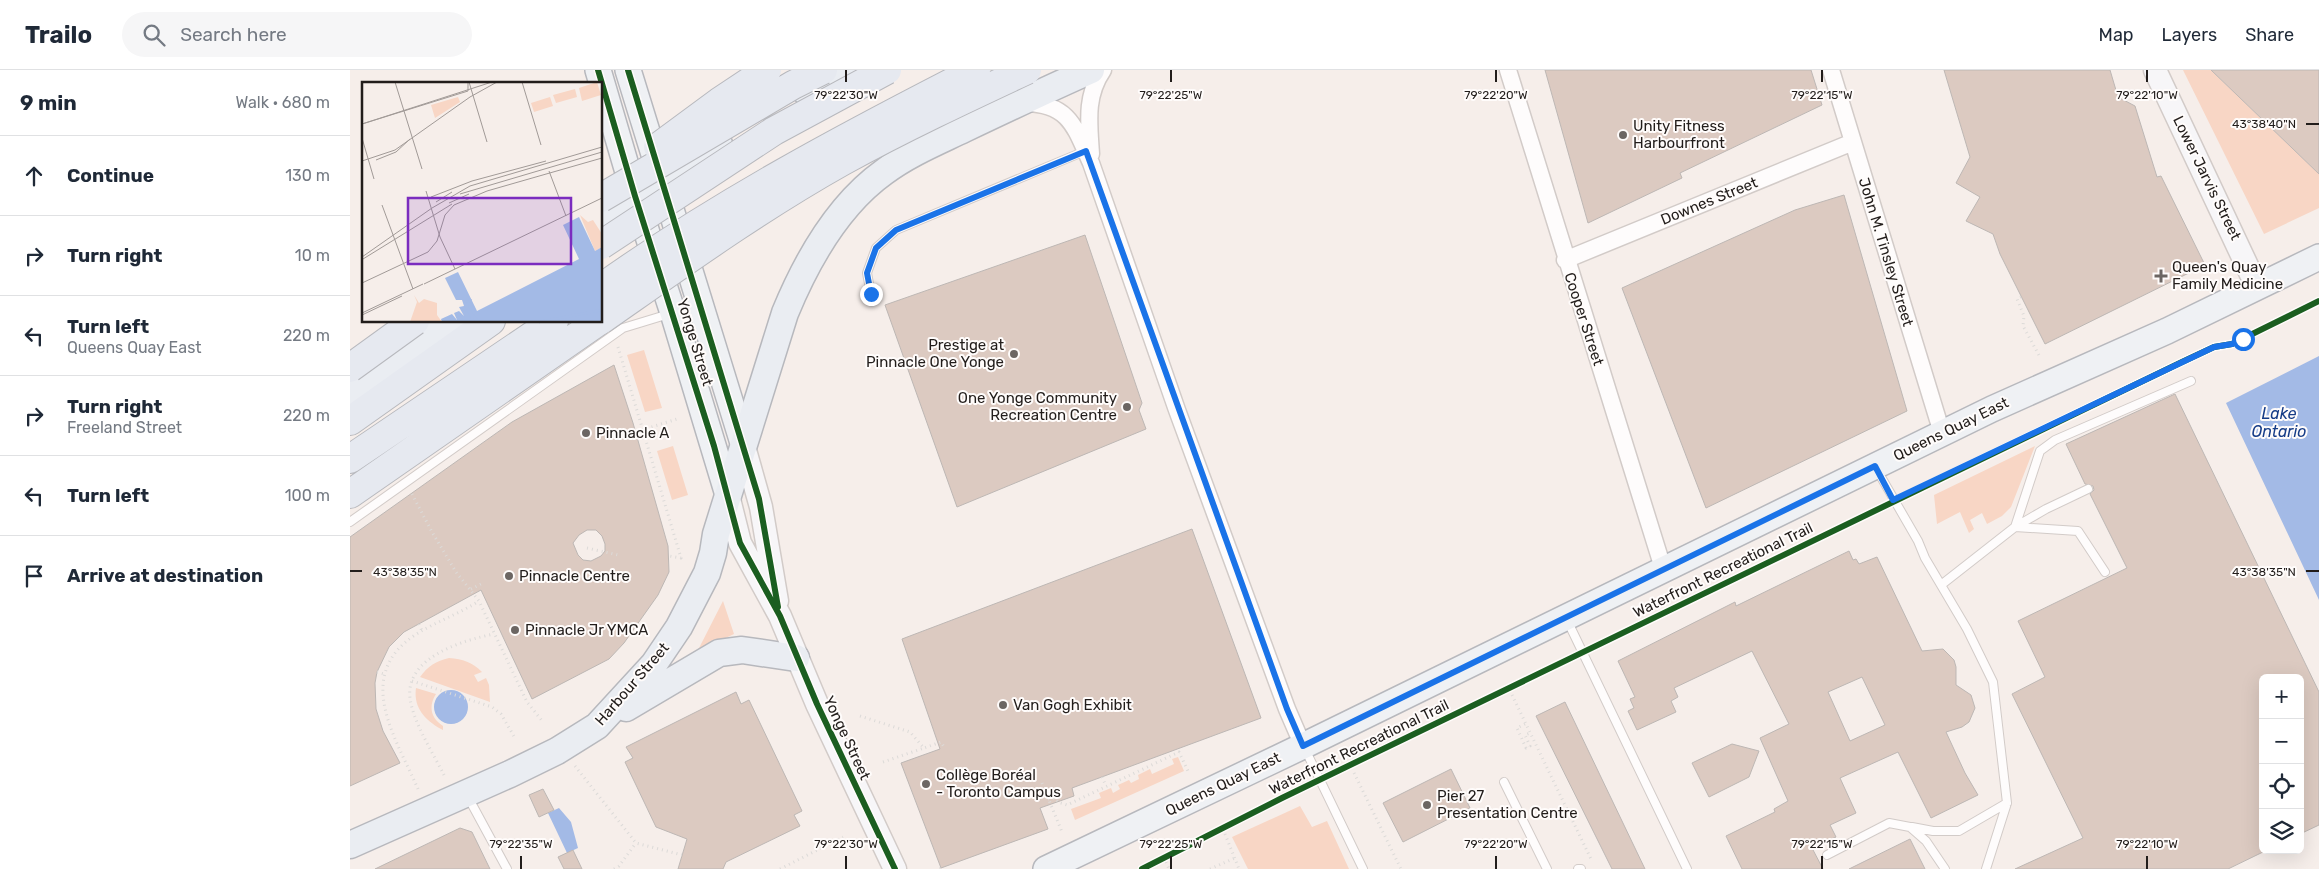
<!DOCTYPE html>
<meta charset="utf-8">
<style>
:root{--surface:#fff;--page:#f6f6f7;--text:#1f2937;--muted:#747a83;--line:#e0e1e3}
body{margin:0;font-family:Rubik,sans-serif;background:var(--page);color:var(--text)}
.controls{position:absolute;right:15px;bottom:15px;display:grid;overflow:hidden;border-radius:8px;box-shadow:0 5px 20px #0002}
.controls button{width:45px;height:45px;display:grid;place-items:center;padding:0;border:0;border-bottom:1px solid var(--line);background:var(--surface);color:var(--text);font:25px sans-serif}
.stop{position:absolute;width:15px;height:15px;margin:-11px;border:4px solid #1a73e8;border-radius:50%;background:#fff}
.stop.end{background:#1a73e8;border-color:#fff;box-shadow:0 1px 5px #0008}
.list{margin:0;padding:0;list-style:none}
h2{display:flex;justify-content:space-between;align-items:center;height:65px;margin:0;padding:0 20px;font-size:21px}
h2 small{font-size:16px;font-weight:400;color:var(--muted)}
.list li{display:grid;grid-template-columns:32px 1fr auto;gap:15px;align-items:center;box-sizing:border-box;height:80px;padding:0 20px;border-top:1px solid var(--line)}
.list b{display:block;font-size:19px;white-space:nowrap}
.list p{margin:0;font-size:16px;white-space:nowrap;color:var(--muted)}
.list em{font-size:16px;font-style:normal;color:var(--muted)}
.icon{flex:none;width:28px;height:28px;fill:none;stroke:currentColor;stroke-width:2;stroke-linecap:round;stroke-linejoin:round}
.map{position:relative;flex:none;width:1969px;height:799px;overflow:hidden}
header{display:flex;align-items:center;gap:30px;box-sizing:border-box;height:70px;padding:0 25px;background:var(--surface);border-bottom:1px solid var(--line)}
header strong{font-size:24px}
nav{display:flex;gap:28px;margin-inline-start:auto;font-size:18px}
.search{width:350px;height:45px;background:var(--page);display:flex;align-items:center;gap:12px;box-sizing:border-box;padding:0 18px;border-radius:28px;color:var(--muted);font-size:19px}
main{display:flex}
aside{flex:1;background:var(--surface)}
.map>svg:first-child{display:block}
.green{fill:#f8d6c5}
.water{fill:#a3bae6}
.building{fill:#dccac1;stroke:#bdb7b4;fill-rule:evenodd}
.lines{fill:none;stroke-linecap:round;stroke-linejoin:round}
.service-casing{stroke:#d2cbc8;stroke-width:10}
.minor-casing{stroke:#d2cbc8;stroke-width:19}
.secondary-casing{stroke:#d2cbc8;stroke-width:25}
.primary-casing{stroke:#b7b8bd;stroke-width:28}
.trunk-casing{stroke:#b7b8bd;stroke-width:29}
.motorway-casing{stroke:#b7b8bd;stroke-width:30}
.path{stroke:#dcdad8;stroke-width:3;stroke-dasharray:1 4;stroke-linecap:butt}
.service{stroke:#fefcfc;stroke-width:8}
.minor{stroke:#fefcfc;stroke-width:16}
.secondary{stroke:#f7f6f8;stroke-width:22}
.primary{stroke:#eff1f4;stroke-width:25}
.trunk{stroke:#eaedf2;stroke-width:26}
.motorway{stroke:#e6e9f0;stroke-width:28}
.motorway-bridge-casing{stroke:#b7b8bd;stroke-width:30;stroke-linecap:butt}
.motorway-bridge{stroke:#e6e9f0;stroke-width:28}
.cycleway-casing{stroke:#fffcfb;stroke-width:9}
.cycleway{stroke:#1b5e20;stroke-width:6}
.route{stroke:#1a73e8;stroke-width:6}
.ticks{fill:none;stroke:#221d1b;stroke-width:2}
.poi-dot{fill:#6c6663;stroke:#fffcfb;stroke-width:2}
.labels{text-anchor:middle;stroke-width:4;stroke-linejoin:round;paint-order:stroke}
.poi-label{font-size:15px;fill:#221d1b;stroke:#fffcfb;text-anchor:start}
.street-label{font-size:15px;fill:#221d1b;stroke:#fffcfb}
.water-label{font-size:16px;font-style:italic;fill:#163c87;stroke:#fffcfb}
.inset-river{fill:none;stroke:#a3bae6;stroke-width:2.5}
.inset-road{fill:none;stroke:#a19a97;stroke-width:1}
.view{fill:#7b2cbf;fill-opacity:0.15;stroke:#7b2cbf;stroke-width:2.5}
.inset-edge{fill:none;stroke:#221d1b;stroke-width:2.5}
.ticks-label{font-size:12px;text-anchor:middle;fill:#221d1b;stroke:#fffcfb;stroke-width:4;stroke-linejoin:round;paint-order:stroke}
</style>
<header>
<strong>Trailo</strong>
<div class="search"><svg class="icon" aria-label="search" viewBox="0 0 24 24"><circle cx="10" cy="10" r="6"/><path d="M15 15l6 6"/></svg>Search here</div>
<nav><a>Map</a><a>Layers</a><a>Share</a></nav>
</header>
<main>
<aside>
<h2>9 min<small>Walk · 680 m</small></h2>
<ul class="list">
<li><svg class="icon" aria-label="ahead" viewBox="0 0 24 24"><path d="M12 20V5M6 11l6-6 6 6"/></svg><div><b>Continue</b></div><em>130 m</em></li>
<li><svg class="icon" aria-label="right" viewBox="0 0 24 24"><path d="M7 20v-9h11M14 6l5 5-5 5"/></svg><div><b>Turn right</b></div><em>10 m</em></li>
<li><svg class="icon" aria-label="left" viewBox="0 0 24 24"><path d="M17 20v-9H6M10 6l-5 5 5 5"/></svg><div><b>Turn left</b><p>Queens Quay East</p></div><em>220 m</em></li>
<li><svg class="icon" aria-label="right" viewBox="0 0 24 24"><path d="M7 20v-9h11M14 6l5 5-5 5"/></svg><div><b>Turn right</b><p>Freeland Street</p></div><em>220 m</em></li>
<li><svg class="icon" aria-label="left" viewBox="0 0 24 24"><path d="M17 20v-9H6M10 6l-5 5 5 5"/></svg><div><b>Turn left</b></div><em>100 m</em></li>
<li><svg class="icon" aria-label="arrive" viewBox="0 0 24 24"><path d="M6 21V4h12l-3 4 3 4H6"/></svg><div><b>Arrive at destination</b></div></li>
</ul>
</aside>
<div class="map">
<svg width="1969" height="799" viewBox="0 0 1969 799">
<rect width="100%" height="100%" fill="#f6eeea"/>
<!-- green -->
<path class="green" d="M1833 0H1861L1969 104V138L1914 164Z
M294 280 312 338 295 342 277 285Z
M323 376 338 425 322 430 307 381Z
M1685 376 1661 437 1652 446 1637 454 1632 443 1620 450 1624 459 1619 463 1610 442 1587 454 1584 425Z
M373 531 384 564 347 582Z
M99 588C113 589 122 592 132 602L124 605 128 612 136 608 139 615 140 632 70 607C78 596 86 591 99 588Z
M66 618 86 624C78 637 81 648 93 656V660C76 651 63 638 66 618Z
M828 687 834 701 725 750 721 739 751 728 749 723 761 718 763 723 770 719 768 715 779 710 781 713 789 709 788 705 800 699 802 704 824 694 822 689Z
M950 736 962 757 977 751 999 799H898L882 767Z"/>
<!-- water -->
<path class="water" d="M1969 286V530L1876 333Z
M84 637a17 17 0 1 1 34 0a17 17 0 1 1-34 0Z
M209 738 221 752 228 778 217 783 198 743Z"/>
<!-- building -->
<path class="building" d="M1195 0H1461L1472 35 1330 103 1332 108 1238 153Z
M1594 0H1760L1768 27 1785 36 1807 107 1811 106 1855 195 1695 274 1650 184 1643 164 1616 151 1630 127 1606 113 1620 87Z
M1861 0H1969V104Z
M1494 125 1557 341 1356 438 1272 218 1445 140Z
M735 165 792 333 789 340 796 359 607 437 535 235Z
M264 295 283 353 318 476 319 502 308 525 274 573 259 589 182 629 131 520 54 562 39 577 27 602 25 613 26 639 33 661 50 693 0 716V467L162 352ZM237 460H246L252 466 255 474V481L251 486 241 491 233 490 228 485 223 473 229 465Z
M1825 324 1969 622V755L1950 764V608H1913V782L1878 799H1665L1733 768 1662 624 1695 607 1668 551 1777 498 1740 424 1744 420 1743 416 1735 414 1716 374Z
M842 459 911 648 722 718 724 726 690 738 698 759 591 798 551 693 590 679 552 569Z
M1499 481 1503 490 1506 489 1509 494 1527 487 1572 581 1593 579 1604 590 1606 597V615L1621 625 1625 638 1619 652 1612 657 1596 662 1615 703 1628 725 1581 748 1548 682 1490 708 1506 743 1480 755 1486 767 1462 778 1473 799H1392L1376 766 1425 742 1424 739 1438 731 1410 668 1439 654 1402 581 1324 618 1328 627 1321 631 1326 642 1287 660 1278 641 1284 638 1280 629 1285 627 1268 591 1385 532 1386 536ZM1512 607 1535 655 1500 671 1478 622Z
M386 622 391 634 399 630 452 741 444 745 450 756 376 792 373 799H328L337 769 306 757 275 692 283 688 276 677Z
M1215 632 1295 799H1262L1186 646Z
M1382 674 1409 681 1399 707 1359 727 1342 693Z
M1101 699 1120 738 1053 772 1033 733Z
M193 719 204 740 189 747 179 725Z
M110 758 122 762 140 799H25Z
M1560 769 1575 799H1499Z
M223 780 232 799H214L208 787Z"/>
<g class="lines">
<defs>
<path id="service" d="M521 224 517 203 526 178 546 160 735 81
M1527 400 1568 471 1575 488 1617 559 1643 612 1657 733 1636 799
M0 452 273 258 319 244
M1755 502 1728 461 1665 457 1690 381 1705 370 1841 311
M1591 515 1665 457 1696 439 1738 419
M1217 550 1337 799
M955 679 1013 799
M1154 712 1197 799
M118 727 157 799
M1562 757 1583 761H1609L1657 733
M1477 785 1539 753 1560 757 1576 771 1595 799
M1228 799H1231"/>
<path id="minor" d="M1158 0 1313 498
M1481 0 1592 363
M676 33C720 34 725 58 741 93L827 340 937 639 953 676
M741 84C739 53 735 26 753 0
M1215 190 1503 72"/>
<path id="secondary" d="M1805 0 1907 217
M393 373 411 437 427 531
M378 425 390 473 430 546 467 634 545 799"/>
<path id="primary" d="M248 0 285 126 323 243 378 425
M278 0 393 373
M696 799 953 676 1642 339 1817 261 1969 187"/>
<path id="trunk" d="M456 22 492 0
M251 149 369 74
M0 326 103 251
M276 638 369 583 392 580 446 588
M0 775 160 704 207 681 247 656 304 594 329 557 357 503 363 483 366 464 435 243C456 192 488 135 534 102 558 84 587 72 614 59 656 39 698 19 741 0"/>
<path id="motorway" d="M0 351 141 251
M0 389 204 251
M0 424 249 251"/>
</defs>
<!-- service casing -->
<use href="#service" class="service-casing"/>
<!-- minor casing -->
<use href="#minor" class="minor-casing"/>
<!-- secondary casing -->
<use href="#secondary" class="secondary-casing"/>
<!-- primary casing -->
<use href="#primary" class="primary-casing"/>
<!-- trunk casing -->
<use href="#trunk" class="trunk-casing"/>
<!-- motorway casing -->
<use href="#motorway" class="motorway-casing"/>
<!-- path -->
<path class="path" d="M1671 227 1667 229 1674 246 1673 256 1690 287
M268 277 331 488 319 486
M292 360 327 349
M62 424 82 462 106 502 129 531 177 632 193 652
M237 478 268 485
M121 519 131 514
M69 554 72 561
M27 602 34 604
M62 611 142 637 151 644 165 668
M1162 625 1241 789
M510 646 560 662 574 678 591 672 594 677
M1175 654 1167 658 1176 678 1180 676 1175 665 1180 663
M533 692 574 678
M225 696 286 773 332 785
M1004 703 1051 799
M94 705C83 683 63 652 60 628 55 587 114 570 144 564
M752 707 756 716
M692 713 712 762
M68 719C46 668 3 606 65 565 85 552 109 544 129 531
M698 729 705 728 708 732 717 735 829 682 838 701
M875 764 889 799
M816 792 819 799
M264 799 269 796 286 773
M430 799 493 767
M590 799 591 798
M860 799 885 788"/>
<!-- service -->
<use href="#service" class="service"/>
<!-- minor -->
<use href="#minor" class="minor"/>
<!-- secondary -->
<use href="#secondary" class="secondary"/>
<!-- primary -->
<use href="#primary" class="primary"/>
<!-- trunk -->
<use href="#trunk" class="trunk"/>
<!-- motorway -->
<use href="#motorway" class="motorway"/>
<defs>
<path id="motorway-bridge" d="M308 77 369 32 417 0
M251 128 443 15 473 0
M251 175 424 61 537 0
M251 218C370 133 497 66 626 0
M251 250C330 195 409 138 493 91 553 58 615 29 677 0
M0 298 65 251"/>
</defs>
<!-- motorway-bridge casing -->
<use href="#motorway-bridge" class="motorway-bridge-casing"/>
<!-- motorway-bridge -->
<use href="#motorway-bridge" class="motorway-bridge"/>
<defs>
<path id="cycleway" d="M248 0 285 126 364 376 390 473 430 546 467 634 545 799
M278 0 409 429 428 537
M792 799 932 728 1832 292 1864 277 1882 274 1969 231"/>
</defs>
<!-- cycleway casing -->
<use href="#cycleway" class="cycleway-casing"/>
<!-- cycleway -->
<use href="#cycleway" class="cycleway"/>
</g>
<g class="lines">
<!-- route -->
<path class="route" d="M521 224 517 203 526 178 546 160 736 81 937 639 953 676 1525 396 1543 430 1864 277 1882 274 1893 269"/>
</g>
<!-- ticks -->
<path class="ticks" d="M496 0V12M821 0V12M1146 0V12M1472 0V12M1797 0V12M1956 54H1969M0 501H12M1956 501H1969M171 786V799M496 786V799M821 786V799M1146 786V799M1472 786V799M1797 786V799"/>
<!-- markers -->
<g class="poi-dot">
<circle cx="1273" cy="65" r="5"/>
<path d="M1808.5 198.5h5v5h5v5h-5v5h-5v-5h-5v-5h5z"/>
<circle cx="664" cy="284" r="5"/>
<circle cx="777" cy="337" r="5"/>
<circle cx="236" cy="363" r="5"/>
<circle cx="159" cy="506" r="5"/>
<circle cx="165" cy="560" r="5"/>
<circle cx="653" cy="635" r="5"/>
<circle cx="576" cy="714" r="5"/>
<circle cx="1077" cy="735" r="5"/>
</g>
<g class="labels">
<!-- poi labels -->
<g class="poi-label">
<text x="1283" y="61">Unity Fitness<tspan x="1283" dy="17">Harbourfront</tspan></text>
<text x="1822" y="202">Queen's Quay<tspan x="1822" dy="17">Family Medicine</tspan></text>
<text x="654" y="280" text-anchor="end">Prestige at<tspan x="654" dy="17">Pinnacle One Yonge</tspan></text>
<text x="767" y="333" text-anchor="end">One Yonge Community<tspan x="767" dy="17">Recreation Centre</tspan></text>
<text x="246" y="368">Pinnacle A</text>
<text x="169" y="511">Pinnacle Centre</text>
<text x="175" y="565">Pinnacle Jr YMCA</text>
<text x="663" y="640">Van Gogh Exhibit</text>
<text x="586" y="710">Collège Boréal<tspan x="586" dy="17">- Toronto Campus</tspan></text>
<text x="1087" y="731">Pier 27<tspan x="1087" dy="17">Presentation Centre</tspan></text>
</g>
<!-- street labels -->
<g class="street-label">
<text transform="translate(1857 108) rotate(64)" y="5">Lower Jarvis Street</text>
<text transform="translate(1359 131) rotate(-22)" y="5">Downes Street</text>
<text transform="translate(1536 182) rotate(73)" y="5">John M. Tinsley Street</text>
<text transform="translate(1234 249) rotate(72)" y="5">Cooper Street</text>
<text transform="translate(345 272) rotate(73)" y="5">Yonge Street</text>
<text transform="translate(1601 359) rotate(-26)" y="5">Queens Quay East</text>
<text transform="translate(1373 500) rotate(-26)" y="5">Waterfront Recreational Trail</text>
<text transform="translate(282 614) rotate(-49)" y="5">Harbour Street</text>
<text transform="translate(497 668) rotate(65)" y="5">Yonge Street</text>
<text transform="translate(1009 677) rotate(-26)" y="5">Waterfront Recreational Trail</text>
<text transform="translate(873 714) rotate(-26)" y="5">Queens Quay East</text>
</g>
<!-- water labels -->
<g class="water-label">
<text x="1929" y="349">Lake<tspan x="1929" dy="18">Ontario</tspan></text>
</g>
</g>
<!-- overview -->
<g transform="translate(12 12)">
<rect width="240" height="240" fill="#f6eeea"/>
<path d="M235 0 239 13 220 19 217 6ZM213 7 215 15 194 21 191 13ZM96 15 98 20 73 36 69 23ZM188 15 191 24 172 30 169 21ZM218 133 226 140 231 138 240 152V165L233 169ZM52 213 57 221 62 217 75 221V233L80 240H48L55 220Z" fill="#f8d6c5"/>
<path d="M217 135 233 169 240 165V240H80L79 237 90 232 95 238 92 231 97 229 102 234 97 225 102 224 100 218H94L83 196 96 190 115 229 217 177 201 143Z" fill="#a3bae6"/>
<path class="inset-river" d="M112 240 104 224 109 217 104 224 116 240M177 240 240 228"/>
<path class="inset-road" d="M33 0 60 87M107 0 125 60M160 0 179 63M0 42 130 0M0 42 106 9V0M0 56 12 97M14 78 34 70 48 57M0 79 33 68 108 15 135 0M187 89 204 134M64 109 78 155 93 187M98 112 240 70M69 115 110 99 184 79M74 120 90 110M87 121 107 112M20 123 51 207M0 175 70 126 108 104 240 65M1 177 90 122M0 201 66 170 75 159 83 133 92 123 125 109 240 76M62 202 240 116M0 231 61 202M0 233 40 214"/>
<path class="view" d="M46 116H209V182H46Z"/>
<rect width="240" height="240" class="inset-edge"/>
</g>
<g class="ticks-label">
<text x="496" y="29">79°22'30"W</text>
<text x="821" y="29">79°22'25"W</text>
<text x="1146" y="29">79°22'20"W</text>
<text x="1472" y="29">79°22'15"W</text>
<text x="1797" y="29">79°22'10"W</text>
<text x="1914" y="58">43°38'40"N</text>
<text x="55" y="506">43°38'35"N</text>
<text x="1914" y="506">43°38'35"N</text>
<text x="171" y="778">79°22'35"W</text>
<text x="496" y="778">79°22'30"W</text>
<text x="821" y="778">79°22'25"W</text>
<text x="1146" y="778">79°22'20"W</text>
<text x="1472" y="778">79°22'15"W</text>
<text x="1797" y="778">79°22'10"W</text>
</g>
</svg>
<div class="controls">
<button>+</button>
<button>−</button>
<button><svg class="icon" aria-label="locate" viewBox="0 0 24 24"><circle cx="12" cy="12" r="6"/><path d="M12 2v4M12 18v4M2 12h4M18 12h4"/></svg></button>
<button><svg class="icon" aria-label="layers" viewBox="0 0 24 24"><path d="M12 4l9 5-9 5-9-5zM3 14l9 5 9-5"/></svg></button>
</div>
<div class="stop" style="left:1893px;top:269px"></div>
<div class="stop end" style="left:521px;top:224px"></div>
</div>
</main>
